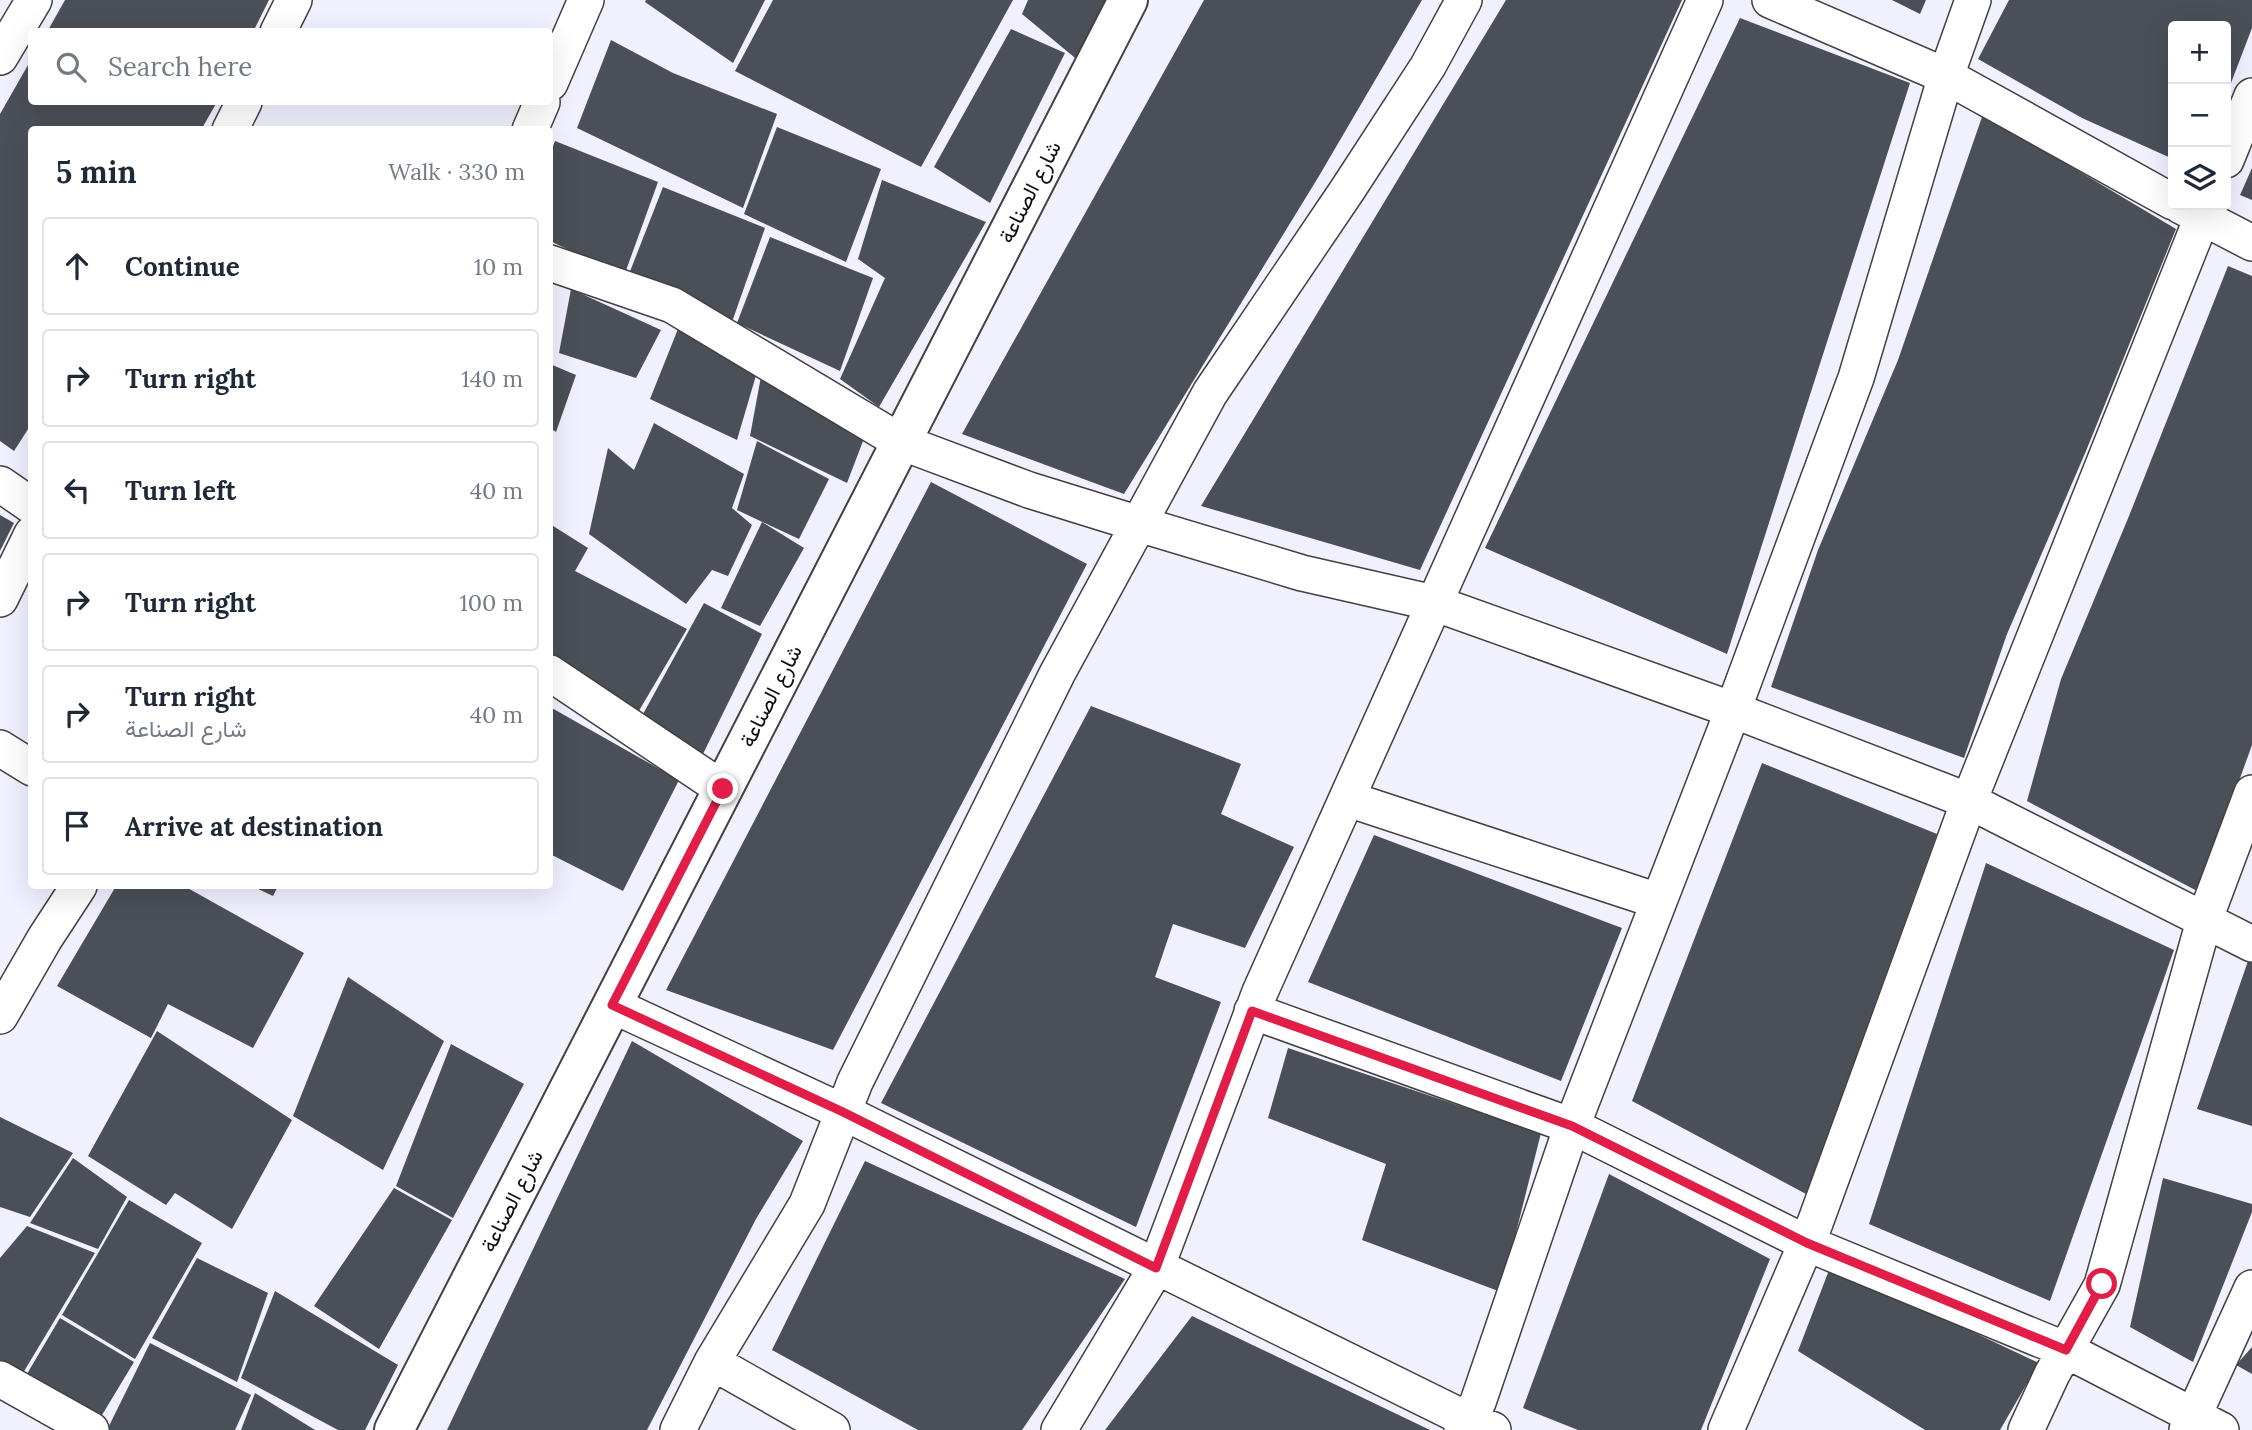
<!DOCTYPE html>
<meta charset="utf-8">
<style>
:root{--surface:#fff;--page:#f6f6f7;--text:#1f2937;--muted:#747a83;--line:#e0e1e3}
body{margin:0;font-family:Lora,Vazirmatn,serif;background:var(--page);color:var(--text)}
.controls{position:absolute;right:21px;top:21px;display:grid;overflow:hidden;border-radius:7px;box-shadow:0 7px 28px #0002}
.controls button{width:63px;height:63px;display:grid;place-items:center;padding:0;border:0;border-bottom:2px solid var(--line);background:var(--surface);color:var(--text);font:35px sans-serif}
.stop{position:absolute;width:21px;height:21px;margin:-16px;border:5px solid #e11d48;border-radius:50%;background:#fff}
.stop.end{background:#e11d48;border-color:#fff;box-shadow:0 2px 7px #0008}
.list{margin:0;padding:0;list-style:none}
h2{display:flex;justify-content:space-between;align-items:center;height:91px;margin:0;padding:0 28px;font-size:30px}
h2 small{font-size:23px;font-weight:400;color:var(--muted)}
.list li{display:grid;grid-template-columns:46px 1fr auto;gap:21px;align-items:center;box-sizing:border-box;height:98px;margin:0 14px 14px;padding:0 14px;border:2px solid var(--line);border-radius:7px}
.list b{display:block;font-size:26px;white-space:nowrap}
.list p{margin:0;font-size:23px;white-space:nowrap;color:var(--muted)}
.list em{font-size:23px;font-style:normal;color:var(--muted)}
.icon{flex:none;width:38px;height:38px;fill:none;stroke:currentColor;stroke-width:2;stroke-linecap:round;stroke-linejoin:round}
.map{position:relative;flex:none;width:2252px;height:1430px;overflow:hidden}
.search{position:absolute;background:var(--surface);box-shadow:0 7px 28px #0002;left:28px;top:28px;width:525px;height:77px;display:flex;align-items:center;gap:18px;box-sizing:border-box;padding:0 24px;border-radius:7px;color:var(--muted);font-size:26px}
.panel{position:absolute;background:var(--surface);box-shadow:0 7px 28px #0002;left:28px;top:126px;width:525px;height:763px;border-radius:7px}
.map>svg:first-child{display:block}
.building{fill:#4b4f57}
.lines{fill:none;stroke-linecap:round;stroke-linejoin:round}
.minor-casing{stroke:#414141;stroke-width:38}
.tertiary-casing{stroke:#414141;stroke-width:42}
.minor{stroke:#fff;stroke-width:35}
.tertiary{stroke:#fff;stroke-width:38}
.route{stroke:#e11d48;stroke-width:9}
.labels{text-anchor:middle;stroke-width:7;stroke-linejoin:round;paint-order:stroke}
.street-label{font-size:21px;fill:#0e0e0e;stroke:#fff}
</style>
<div class="map">
<svg width="2252" height="1430" viewBox="0 0 2252 1430">
<rect width="100%" height="100%" fill="#f1f0ff"/>
<!-- building -->
<path class="building" d="M65 0H269L253 32H47Z
M646 0H765L733 63 645 2Z
M773 0H1013L921 167 735 71Z
M1028 0H1111L1080 62 1022 14Z
M1204 0H1422L1319 176 1124 494 962 434Z
M1506 0H1682L1420 570 1201 506Z
M1892 0H1926L1920 14Z
M2009 0H2252V28L2226 96V26H2173V159L2082 118 1978 59Z
M1740 18 1910 83 1727 654 1485 548Z
M1011 29 1065 53 990 203 934 167Z
M611 40 673 73 777 114 743 208 577 128Z
M32 58V102H217L201 130H32V423L14 451 0 441V114Z
M1983 114 2176 229 2086 451 2007 634 1964 758 1771 687 1818 550 1898 360Z
M777 127 881 169 846 262 744 214Z
M555 141 658 182 624 276 550 241V154Z
M2252 168V200L2240 195Z
M882 180 986 222 879 407 840 379 885 278 858 259Z
M663 187 765 228 732 322 629 274Z
M770 237 873 278 840 371 737 323Z
M2228 266 2252 276V745L2199 892 2027 801 2061 679 2129 516Z
M571 289 661 330 636 378 559 353Z
M678 329 757 372 737 440 650 399Z
M550 364 576 375 556 432 550 428Z
M762 371 868 428 847 483 750 436Z
M654 423 744 474 732 508 752 525 728 576 712 570 686 604 589 534 608 448 634 470Z
M757 441 829 479 799 539 737 510Z
M931 482 1087 564 833 1050 666 990Z
M0 515 14 523 0 551Z
M762 522 804 548 760 626 721 608Z
M550 524 588 548 575 571 687 629 633 721 550 664Z
M704 603 762 634 700 760 637 725Z
M1091 706 1241 764 1221 814 1294 847 1245 948 1173 924 1155 977 1221 1002 1136 1227 881 1103Z
M550 707 679 780 623 891 550 854Z
M1762 763 1937 834 1806 1194 1632 1101Z
M1374 835 1622 928 1561 1081 1308 982Z
M1986 863 2174 950 2050 1301 1869 1224Z
M116 886H184L304 953 253 1048 168 1004 151 1038 57 986Z
M252 886H278L273 896Z
M2249 958 2252 959V1126L2197 1109Z
M348 977 444 1041 383 1170 293 1116Z
M157 1031 292 1120 232 1229 175 1193 166 1205 88 1156Z
M632 1041 803 1141 756 1219 647 1430H447Z
M451 1044 524 1084 453 1218 396 1186Z
M1288 1048 1541 1133 1501 1292 1362 1240 1386 1164 1268 1118Z
M0 1117 73 1153 30 1217 0 1207Z
M73 1158 127 1197 98 1249 30 1223Z
M865 1161 1125 1279 1022 1430H918L772 1350Z
M1609 1174 1770 1259 1701 1430H1578L1523 1408Z
M2163 1178 2252 1204V1212L2193 1362 2130 1327Z
M394 1188 452 1220 379 1349 314 1306Z
M129 1200 202 1243 135 1359 62 1315Z
M27 1226 95 1253 20 1378 0 1366V1258Z
M197 1258 268 1293 237 1382 152 1338Z
M1831 1265 2039 1363 2000 1430H1925L1798 1351Z
M275 1291 398 1365 365 1430H338L241 1378Z
M1192 1316 1430 1430H1105Z
M60 1318 134 1362 96 1425 24 1379Z
M150 1343 251 1395 235 1430H107Z
M2252 1347V1374L2236 1365Z
M255 1393 315 1430H241Z"/>
<g class="lines">
<defs>
<path id="minor" d="M1770 0 1946 76 2173 202
M278 32 294 0
M0 57 34 0
M550 83 586 0
M230 130 244 102
M530 130 542 102
M2226 160 2252 96
M2181 206 2252 243
M550 263 672 305 901 442 1029 490 1139 524 1302 573 1434 603 1733 710 1969 801 2252 944
M0 484 32 506
M0 599 32 534
M550 673 723 789
M0 748 32 768
M1348 799 1658 901
M612 1005 843 1112 1468 1420 1493 1430
M1252 1011 1572 1126 1806 1243 2066 1350 2221 1430
M0 1016 45 938 79 886
M712 1362 832 1430
M0 1379 91 1430
M678 1430 712 1362 807 1204 855 1082 1057 674 1210 393 1348 189 1428 66 1464 0
M1059 1430 1156 1268 1260 992 1705 0
M1462 1430 1478 1402 1572 1126 1733 710 1856 378 1946 76 1973 0
M1726 1430 1815 1223 1969 801 2207 205
M2026 1430 2052 1374 2102 1285 2204 921 2252 793
M2187 1430 2252 1288"/>
<path id="tertiary" d="M394 1430 1128 0"/>
</defs>
<!-- minor casing -->
<use href="#minor" class="minor-casing"/>
<!-- tertiary casing -->
<use href="#tertiary" class="tertiary-casing"/>
<!-- minor -->
<use href="#minor" class="minor"/>
<!-- tertiary -->
<use href="#tertiary" class="tertiary"/>
</g>
<g class="lines">
<!-- route -->
<path class="route" d="M723 789 612 1005 843 1112 1156 1268 1252 1011 1572 1126 1807 1243 2066 1350 2102 1284"/>
</g>
<g class="labels">
<!-- street labels -->
<g class="street-label">
<text transform="translate(1030 192) rotate(-63)" y="7">شارع الصناعة</text>
<text transform="translate(771 696) rotate(-63)" y="7">شارع الصناعة</text>
<text transform="translate(512 1201) rotate(-63)" y="7">شارع الصناعة</text>
</g>
</g>
</svg>
<div class="controls">
<button>+</button>
<button>−</button>
<button><svg class="icon" aria-label="layers" viewBox="0 0 24 24"><path d="M12 4l9 5-9 5-9-5zM3 14l9 5 9-5"/></svg></button>
</div>
<div class="stop" style="left:2102px;top:1284px"></div>
<div class="stop end" style="left:723px;top:789px"></div>
<div class="search"><svg class="icon" aria-label="search" viewBox="0 0 24 24"><circle cx="10" cy="10" r="6"/><path d="M15 15l6 6"/></svg>Search here</div>
<section class="panel">
<h2>5 min<small>Walk · 330 m</small></h2>
<ul class="list">
<li><svg class="icon" aria-label="ahead" viewBox="0 0 24 24"><path d="M12 20V5M6 11l6-6 6 6"/></svg><div><b>Continue</b></div><em>10 m</em></li>
<li><svg class="icon" aria-label="right" viewBox="0 0 24 24"><path d="M7 20v-9h11M14 6l5 5-5 5"/></svg><div><b>Turn right</b></div><em>140 m</em></li>
<li><svg class="icon" aria-label="left" viewBox="0 0 24 24"><path d="M17 20v-9H6M10 6l-5 5 5 5"/></svg><div><b>Turn left</b></div><em>40 m</em></li>
<li><svg class="icon" aria-label="right" viewBox="0 0 24 24"><path d="M7 20v-9h11M14 6l5 5-5 5"/></svg><div><b>Turn right</b></div><em>100 m</em></li>
<li><svg class="icon" aria-label="right" viewBox="0 0 24 24"><path d="M7 20v-9h11M14 6l5 5-5 5"/></svg><div><b>Turn right</b><p>شارع الصناعة</p></div><em>40 m</em></li>
<li><svg class="icon" aria-label="arrive" viewBox="0 0 24 24"><path d="M6 21V4h12l-3 4 3 4H6"/></svg><div><b>Arrive at destination</b></div></li>
</ul>
</section>
</div>
